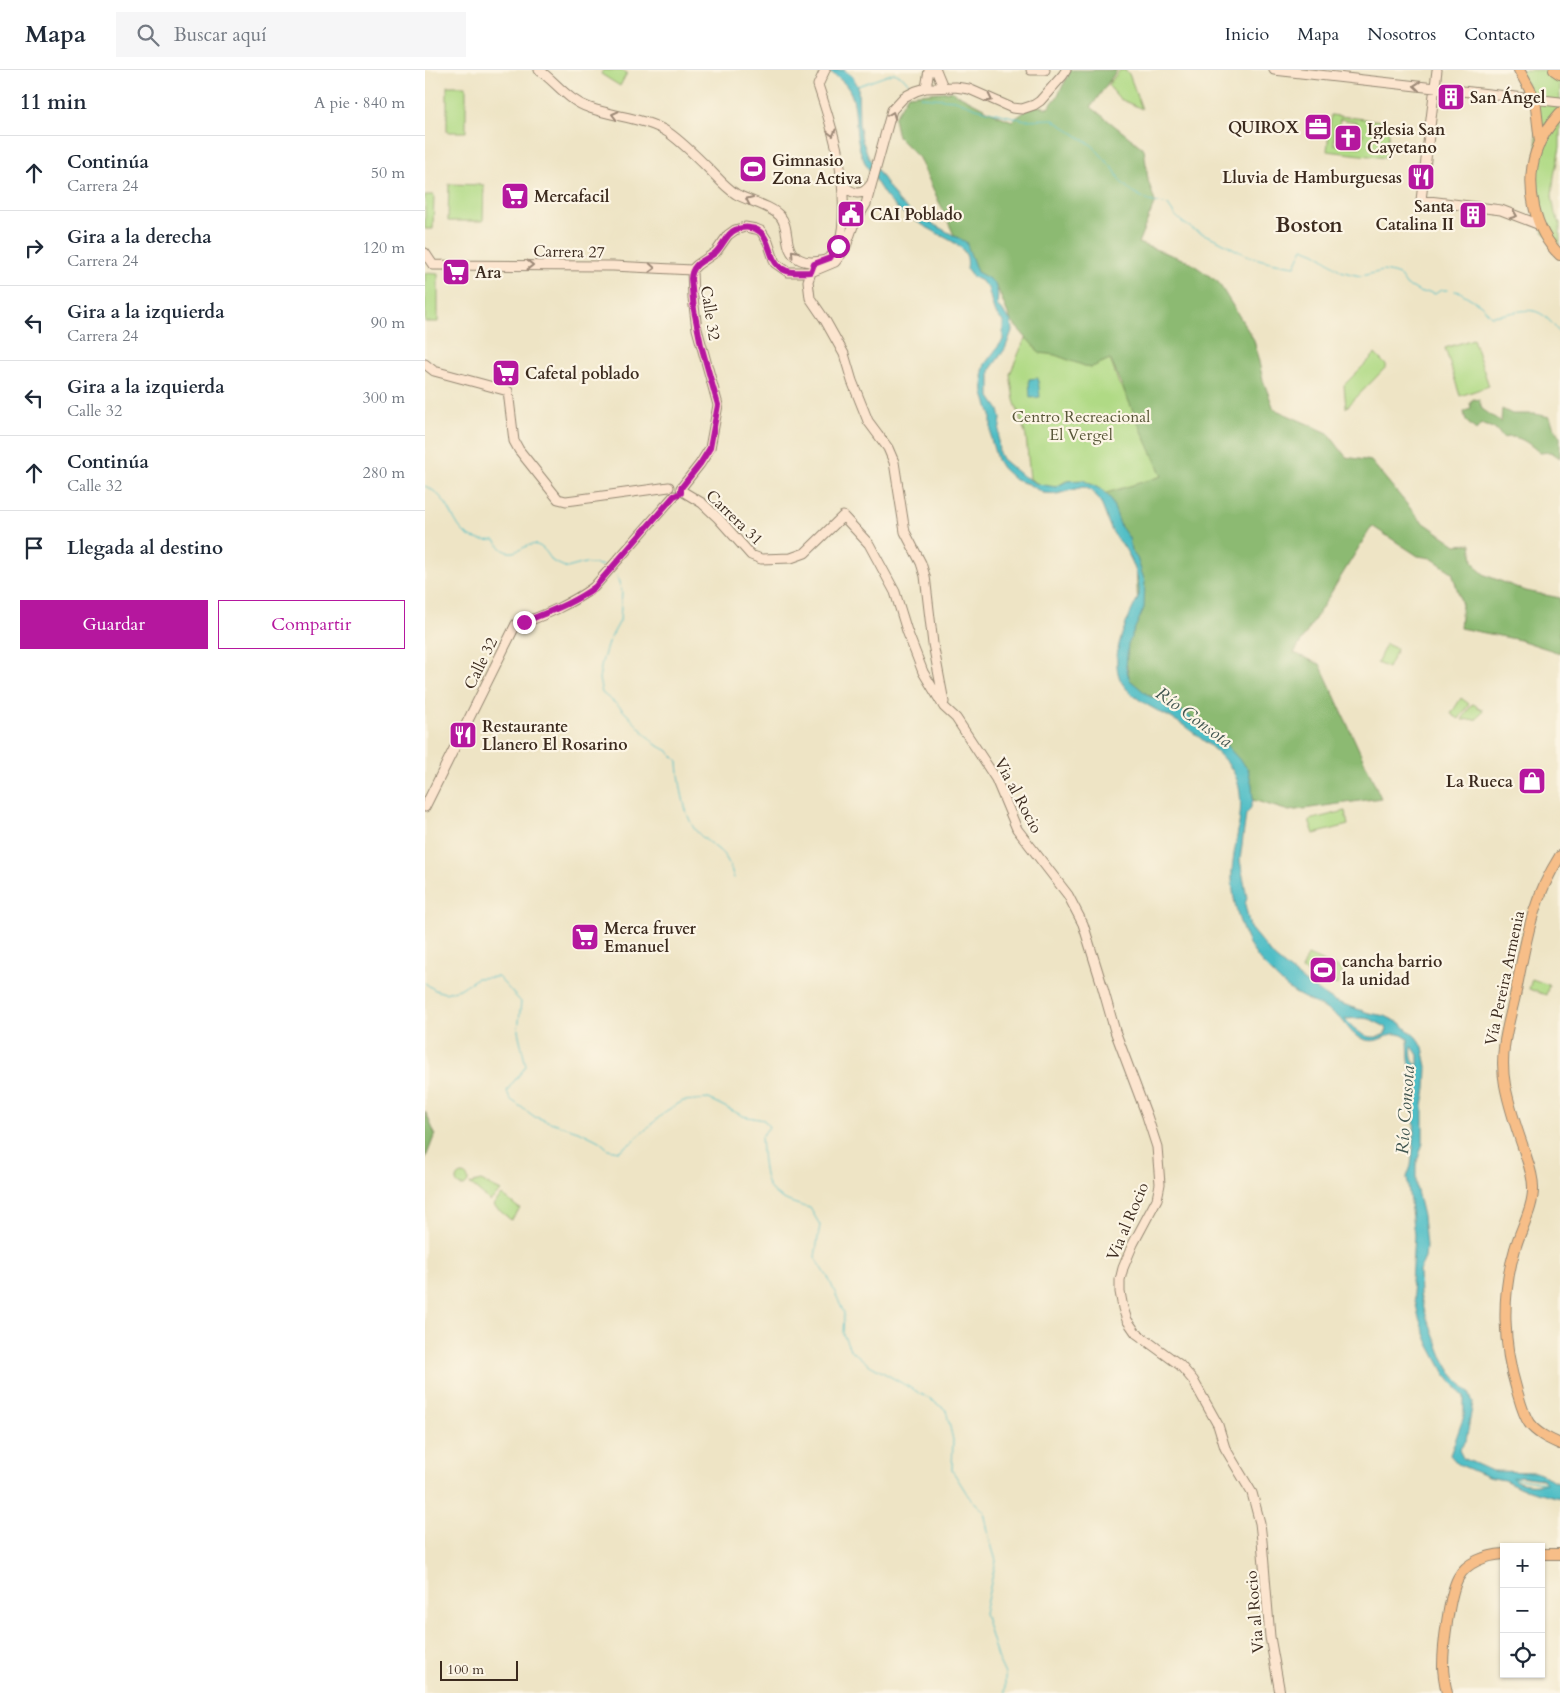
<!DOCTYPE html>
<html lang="es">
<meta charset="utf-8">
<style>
:root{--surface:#fff;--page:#f6f6f7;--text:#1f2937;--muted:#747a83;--line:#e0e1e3;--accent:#b5179e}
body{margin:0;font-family:Cardo,serif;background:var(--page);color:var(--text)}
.controls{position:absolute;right:15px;bottom:15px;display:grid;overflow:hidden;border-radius:0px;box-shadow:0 1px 4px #0004}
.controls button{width:45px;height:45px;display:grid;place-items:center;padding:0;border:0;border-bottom:1px solid var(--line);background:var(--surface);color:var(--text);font:25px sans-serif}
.scale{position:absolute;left:15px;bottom:12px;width:78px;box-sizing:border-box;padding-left:5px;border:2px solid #3b2a1e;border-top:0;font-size:14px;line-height:18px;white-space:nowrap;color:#3b2a1e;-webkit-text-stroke:4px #fcf5e5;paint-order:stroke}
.stop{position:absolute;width:15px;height:15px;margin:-11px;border:4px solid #b5179e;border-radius:50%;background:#fff}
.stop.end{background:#b5179e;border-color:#fff;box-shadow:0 1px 5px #0008}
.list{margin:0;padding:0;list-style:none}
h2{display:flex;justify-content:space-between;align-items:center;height:65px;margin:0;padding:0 20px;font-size:21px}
h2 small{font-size:16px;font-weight:400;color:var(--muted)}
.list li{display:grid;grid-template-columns:32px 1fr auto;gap:15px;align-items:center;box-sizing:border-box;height:75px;padding:0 20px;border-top:1px solid var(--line)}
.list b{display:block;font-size:19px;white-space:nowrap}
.list p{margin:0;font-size:16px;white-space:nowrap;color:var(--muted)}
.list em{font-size:16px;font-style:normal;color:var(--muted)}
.actions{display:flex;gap:10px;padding:15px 20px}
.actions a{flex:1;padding:11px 0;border:1px solid var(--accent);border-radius:0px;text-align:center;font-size:18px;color:var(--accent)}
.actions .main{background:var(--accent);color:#fff}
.icon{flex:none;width:28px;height:28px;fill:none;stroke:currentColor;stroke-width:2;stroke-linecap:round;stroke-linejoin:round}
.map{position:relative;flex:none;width:1135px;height:1623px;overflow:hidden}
header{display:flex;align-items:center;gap:30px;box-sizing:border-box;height:70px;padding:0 25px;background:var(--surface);border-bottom:1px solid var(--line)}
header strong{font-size:24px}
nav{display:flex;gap:28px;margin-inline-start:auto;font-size:18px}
.search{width:350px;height:45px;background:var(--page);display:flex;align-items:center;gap:12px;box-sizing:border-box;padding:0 18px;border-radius:0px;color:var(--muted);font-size:19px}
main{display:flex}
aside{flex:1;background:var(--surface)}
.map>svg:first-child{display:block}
.green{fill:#b0da85;stroke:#768252;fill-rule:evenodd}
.forest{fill:#8cba72;stroke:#647248}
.water{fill:#50bec6;stroke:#467472;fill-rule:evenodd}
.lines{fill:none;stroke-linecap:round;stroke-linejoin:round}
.stream{stroke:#50bec6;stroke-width:1}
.secondary-casing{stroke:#948772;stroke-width:11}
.primary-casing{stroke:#948772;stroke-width:12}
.secondary{stroke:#fce5cf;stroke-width:9}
.primary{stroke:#f7be88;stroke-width:10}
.oneway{stroke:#9c8876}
.route{stroke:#b5179e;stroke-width:6}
.labels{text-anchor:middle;stroke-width:4.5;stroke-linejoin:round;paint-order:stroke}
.poi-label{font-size:16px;font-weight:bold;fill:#3b2a1e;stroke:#fcf5e5;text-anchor:start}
.street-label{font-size:16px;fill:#3b2a1e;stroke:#fcf5e5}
.park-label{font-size:16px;fill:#585638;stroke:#fcf5e5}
.water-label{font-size:18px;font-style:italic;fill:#415650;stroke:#fcf5e5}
.district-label{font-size:21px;font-weight:bold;fill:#3b2a1e;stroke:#fcf5e5}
</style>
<header>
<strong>Mapa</strong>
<div class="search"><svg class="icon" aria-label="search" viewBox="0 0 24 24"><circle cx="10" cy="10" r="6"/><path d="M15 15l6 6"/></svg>Buscar aquí</div>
<nav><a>Inicio</a><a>Mapa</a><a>Nosotros</a><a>Contacto</a></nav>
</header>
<main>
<aside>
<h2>11 min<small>A pie · 840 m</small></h2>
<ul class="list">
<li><svg class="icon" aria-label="ahead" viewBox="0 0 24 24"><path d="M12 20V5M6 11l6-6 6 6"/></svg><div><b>Continúa</b><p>Carrera 24</p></div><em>50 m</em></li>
<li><svg class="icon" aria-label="right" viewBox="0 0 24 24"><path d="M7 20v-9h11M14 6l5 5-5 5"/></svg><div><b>Gira a la derecha</b><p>Carrera 24</p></div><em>120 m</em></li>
<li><svg class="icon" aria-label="left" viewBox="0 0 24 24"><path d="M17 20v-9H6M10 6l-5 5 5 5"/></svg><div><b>Gira a la izquierda</b><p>Carrera 24</p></div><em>90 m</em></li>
<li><svg class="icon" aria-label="left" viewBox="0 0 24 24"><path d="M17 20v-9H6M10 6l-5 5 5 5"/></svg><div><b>Gira a la izquierda</b><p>Calle 32</p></div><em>300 m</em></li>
<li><svg class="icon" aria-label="ahead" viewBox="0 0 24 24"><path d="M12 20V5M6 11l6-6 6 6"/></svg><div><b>Continúa</b><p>Calle 32</p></div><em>280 m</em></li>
<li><svg class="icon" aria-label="arrive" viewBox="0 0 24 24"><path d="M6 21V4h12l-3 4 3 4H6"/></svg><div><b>Llegada al destino</b></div></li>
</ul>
<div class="actions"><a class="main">Guardar</a><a>Compartir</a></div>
</aside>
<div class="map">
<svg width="1135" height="1623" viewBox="0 0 1135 1623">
<rect width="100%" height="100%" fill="#fcf5e5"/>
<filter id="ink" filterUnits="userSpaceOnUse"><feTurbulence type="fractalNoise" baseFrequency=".02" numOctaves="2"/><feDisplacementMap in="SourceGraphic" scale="10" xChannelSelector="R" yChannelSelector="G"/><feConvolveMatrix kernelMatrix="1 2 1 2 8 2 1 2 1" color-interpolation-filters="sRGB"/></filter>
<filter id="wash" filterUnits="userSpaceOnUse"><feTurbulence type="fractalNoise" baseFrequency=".0096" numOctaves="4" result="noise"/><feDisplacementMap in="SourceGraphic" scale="20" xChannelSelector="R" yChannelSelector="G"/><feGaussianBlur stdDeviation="1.12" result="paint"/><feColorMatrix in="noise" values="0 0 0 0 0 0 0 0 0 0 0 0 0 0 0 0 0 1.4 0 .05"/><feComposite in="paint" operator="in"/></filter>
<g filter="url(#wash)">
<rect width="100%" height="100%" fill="#eee4c5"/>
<!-- green -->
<path class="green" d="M178 0H196L202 3 195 16 176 4Z
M695 0H700L704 4 717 39 695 29 683 15Z
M1094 0H1129L1135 4V77L1129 106 1127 126 1130 144 1135 153V175L1118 162 1112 146 1111 34Z
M22 16H41V62H22Z
M906 45 965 52 961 88 902 81ZM915 49 932 52 931 62 938 63 936 77 909 74 910 56H914Z
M24 114 59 115 58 151H23Z
M0 125H9L8 159H0Z
M0 203 13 204V252H0Z
M612 254 685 289 694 314 703 325 737 406 686 429C674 417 660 408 643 411 639 411 636 415 632 416 624 419 612 414 605 409L601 366 589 330 585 304 598 273Z
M1048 269 1064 316 1035 326 1020 278Z
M950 284 962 296 921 338 919 315Z
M961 574 972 579 963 598 952 593Z
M1036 628 1044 634 1034 649 1026 644Z
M1048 634 1058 640 1052 649 1037 650 1046 635Z
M920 741 923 755 889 764 884 750Z
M883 885 918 900 912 915 877 900Z
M1107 909 1124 915 1121 925 1104 919Z
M31 1110a6 6 0 1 1 12 0a6 6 0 1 1-12 0Z
M56 1111 76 1121 65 1131 45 1114Z
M77 1125 95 1139 86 1150 68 1135Z"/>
<!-- forest -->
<path class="forest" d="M646 0H692L666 37 719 79 723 110 730 132 713 173 763 191 793 212 829 270 838 310 849 339 903 363 921 387 946 391 995 450 1031 475 1046 474 1048 491 1052 498 1060 505 1101 521 1135 528V583L1095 570 1035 558 1037 535 1027 502 1006 488 993 486 947 456 869 583 895 594 956 728 864 741 828 730 815 691 744 634 706 617 701 592 700 572 713 540 711 494 675 425 737 406 685 289 665 298 630 285 615 283 586 251 572 217 552 203 529 165 494 88 473 67 469 48 483 25 526 21 572 45 587 51 609 35 623 38 632 27Z
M1048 329 1054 330 1057 339 1076 352 1077 339 1087 344H1110L1125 347 1129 358 1135 367V388L1126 382 1115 383C1103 373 1094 364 1078 368L1071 359 1056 354 1051 360 1041 351 1039 342 1046 338 1045 333Z
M0 1041 10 1064 0 1090Z"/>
<!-- water -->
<path class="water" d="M399 0H419L427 6 433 16 434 54 437 70 444 88 474 132 489 144 541 172 552 202C569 211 575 214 572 235L586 251 587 261 580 279 565 300V327L574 340 576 349 573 370 574 383 577 389 596 405 613 414 631 417 642 411 658 410 677 420 686 429 696 457 704 468 706 481 712 488 720 512 719 538 703 574 701 598 705 610 724 626 759 642 801 675 823 699 827 715 828 730 825 740 821 744 815 790 822 828 820 834 825 858 850 888 881 913 909 931 944 943 960 946 975 953 991 967 998 977 1002 997 1001 1019 998 1035V1073L991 1095V1117L998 1146 1001 1176 1000 1188 994 1201 995 1225 1002 1248 1017 1286 1026 1302 1044 1323 1048 1332 1041 1371 1034 1380 1038 1388 1067 1401 1111 1402 1135 1413V1428L1096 1418 1079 1410 1063 1407 1033 1394 1025 1385 1039 1346V1327L1020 1304 1004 1274 994 1248 986 1212 989 1165 982 1107 986 1096 989 1071 990 1025 984 990 983 969C965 954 958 977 938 969 923 964 923 953 913 947 900 937 884 931 870 923 861 918 847 903 839 895 818 873 806 832 807 801 809 768 826 728 806 698 796 683 773 666 758 655 740 643 704 630 695 609 686 587 698 560 707 540 710 533 715 526 714 519 713 502 706 487 697 474 693 469 688 464 686 459 679 444 676 421 658 417L632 424 618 423 603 414 590 410 577 398 572 390 566 369V345L559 324 558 301 560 294 578 270V252L569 241 563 218 556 211 548 207 542 199C543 191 543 184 536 178 531 173 523 169 517 166 497 154 473 144 459 124 450 109 440 97 435 80 425 45 441 18 399 0ZM937 948 945 949 961 957 962 960 960 964C944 973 931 961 920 949ZM987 976 993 985V996C986 990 986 984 987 976ZM1095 1406 1117 1409 1122 1413C1111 1415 1096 1416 1087 1408Z
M613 308 615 327 605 328 604 309Z"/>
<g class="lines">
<!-- stream -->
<path class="stream" d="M433 16 469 3 478 7 488 19
M493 24 496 27 530 30 551 38 600 50 627 49 668 76 690 101 695 111 706 121 724 131 743 135C755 156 772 161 793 170 803 175 813 182 824 186 838 191 855 194 870 196L878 178 891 183 916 201 926 204 936 206 958 201 968 203 974 205 982 216 988 218 996 223 1004 222 1010 224 1016 220H1022
M1030 221 1035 222 1056 235 1066 246C1100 243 1111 228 1135 264
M0 416C37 432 21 475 70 470 92 505 104 449 127 491L142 498 160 493 181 496
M192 506 197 522 195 551 183 573 177 592 174 609 177 623 195 637 230 674 243 681 253 691C254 711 259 746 271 761 278 769 287 774 295 781 303 788 306 798 309 808
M0 913 10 920 20 923 35 919 52 908 73 907 96 932 93 961 101 996C95 1005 87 1012 82 1021L85 1029 110 1047 156 1062 174 1071 183 1079 194 1081 206 1073 241 1041 258 1031 284 1029 318 1046 339 1050 344 1057 336 1067C337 1080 338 1107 344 1117 351 1129 373 1135 385 1138L395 1155 390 1187 404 1209 419 1243 418 1264 425 1279 443 1294 505 1329 521 1340 528 1370 527 1400 544 1427 559 1441 564 1467 571 1491 559 1543 572 1587 580 1604V1623
M1086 1408 1122 1413"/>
</g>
</g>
<g filter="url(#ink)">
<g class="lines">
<defs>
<path id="secondary" d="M114 0C131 12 143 31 165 38 190 47 221 48 244 63 258 73 271 86 283 98 292 107 300 117 311 124 323 131 345 135 355 146 366 158 357 180 374 189 381 193 392 192 400 190 428 179 417 104 412 80 407 58 400 36 393 15L400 0
M511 0 518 17
M606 0H620
M849 0 1135 32
M1012 0 996 130 1076 140 1115 155
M501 18 504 0
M416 112C425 124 437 128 446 114
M0 183 8 195 188 196 267 200
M388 197 383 211 385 228 400 250 419 284 427 311 443 351 463 378 469 392 480 462 496 493 500 506 508 574 519 632
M267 200 272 195 291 182 303 165 310 160 320 157 331 159 336 161 343 172 350 193 363 202H386L410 192 420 179 428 156 441 134 467 40 479 27 491 21 501 18 530 17 544 19 587 38 597 39 609 35 615 31 638 5 641 0
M0 294 9 301 83 321 89 371 94 380 133 429 141 431 149 430 244 417
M256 418 275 394 285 378 293 335 272 259 268 228 267 200
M257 421 277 433 293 448 326 485 336 489 366 488 380 483 418 446 444 474 470 522 482 561 498 602 519 637 531 648 558 689 571 709 592 759 643 825 658 854 677 915 690 961 722 1046 732 1077 735 1114 732 1129 708 1174 698 1198 695 1210V1222L698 1238 702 1250 711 1263 755 1295 768 1310 793 1355 800 1378 827 1423 835 1453 837 1471 845 1567 855 1623
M0 737 91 554C115 549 150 531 169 517L249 426"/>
<path id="primary" d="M1094 0 1110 29 1115 72
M1129 0 1135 4
M1135 43C1125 54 1116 67 1111 82 1100 115 1109 161 1135 185
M1135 786C1105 834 1101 872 1090 926 1083 956 1074 983 1080 1015 1084 1036 1091 1057 1098 1077 1102 1090 1108 1104 1108 1117 1109 1137 1095 1160 1090 1179 1076 1225 1078 1275 1092 1321 1095 1331 1098 1344 1104 1353 1111 1363 1124 1369 1135 1374
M1116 1484H1135
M1022 1623C1020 1614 1018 1605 1018 1596 1018 1577 1024 1525 1033 1508 1041 1492 1062 1485 1079 1484"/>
</defs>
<!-- secondary casing -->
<use href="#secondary" class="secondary-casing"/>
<!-- primary casing -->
<use href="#primary" class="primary-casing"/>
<!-- secondary -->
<use href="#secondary" class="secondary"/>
<!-- primary -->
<use href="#primary" class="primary"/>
</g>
<!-- one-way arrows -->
<defs><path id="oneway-chevron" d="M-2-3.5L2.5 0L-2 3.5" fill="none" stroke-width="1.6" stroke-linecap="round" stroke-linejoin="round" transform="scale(1.25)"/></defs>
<g class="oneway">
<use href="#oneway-chevron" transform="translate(992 16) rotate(-174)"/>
<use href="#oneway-chevron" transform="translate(564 29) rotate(26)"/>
<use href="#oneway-chevron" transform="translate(190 45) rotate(-166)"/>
<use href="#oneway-chevron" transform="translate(467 45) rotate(-69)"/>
<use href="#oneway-chevron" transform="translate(407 63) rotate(75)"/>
<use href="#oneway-chevron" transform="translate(324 130) rotate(-155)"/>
<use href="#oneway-chevron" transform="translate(1089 145) rotate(21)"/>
<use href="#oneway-chevron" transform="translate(369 183) rotate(-132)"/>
<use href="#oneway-chevron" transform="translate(105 195)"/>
<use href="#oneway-chevron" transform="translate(227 198) rotate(3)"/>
</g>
</g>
<g class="lines" filter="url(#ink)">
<!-- route -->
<path class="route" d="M99 552C123 542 149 533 170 517L249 426 256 423V418L275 394 285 378 293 335 276 275 269 240 266 209C267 192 279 192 290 183 298 176 301 164 310 160 314 158 321 157 325 158 347 160 341 188 356 198 364 204 376 202 386 202L389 194 405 188 413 176"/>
</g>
<!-- icons -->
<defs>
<symbol id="building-square" viewBox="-11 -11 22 22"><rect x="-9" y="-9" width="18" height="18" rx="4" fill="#b5179e" stroke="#fcf5e5"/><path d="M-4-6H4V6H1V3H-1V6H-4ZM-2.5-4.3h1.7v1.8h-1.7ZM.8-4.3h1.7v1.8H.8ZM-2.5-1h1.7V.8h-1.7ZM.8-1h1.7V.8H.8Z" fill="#fff"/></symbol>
<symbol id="office-square" viewBox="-11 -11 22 22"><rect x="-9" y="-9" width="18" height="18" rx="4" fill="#b5179e" stroke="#fcf5e5"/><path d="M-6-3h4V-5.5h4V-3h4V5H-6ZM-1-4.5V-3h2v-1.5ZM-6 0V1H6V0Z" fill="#fff"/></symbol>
<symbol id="church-square" viewBox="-11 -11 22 22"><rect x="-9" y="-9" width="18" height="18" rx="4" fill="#b5179e" stroke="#fcf5e5"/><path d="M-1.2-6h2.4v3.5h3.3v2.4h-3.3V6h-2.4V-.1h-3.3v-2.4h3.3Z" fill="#fff"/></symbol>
<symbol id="stadium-square" viewBox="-11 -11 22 22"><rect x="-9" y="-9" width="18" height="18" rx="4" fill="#b5179e" stroke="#fcf5e5"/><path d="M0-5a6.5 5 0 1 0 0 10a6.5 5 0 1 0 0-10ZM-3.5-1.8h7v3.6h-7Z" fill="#fff"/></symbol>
<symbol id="restaurant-square" viewBox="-11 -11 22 22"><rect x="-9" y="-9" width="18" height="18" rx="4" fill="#b5179e" stroke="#fcf5e5"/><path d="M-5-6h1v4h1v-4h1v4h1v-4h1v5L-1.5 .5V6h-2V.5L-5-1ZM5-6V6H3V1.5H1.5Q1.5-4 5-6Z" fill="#fff"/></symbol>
<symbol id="supermarket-square" viewBox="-11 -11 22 22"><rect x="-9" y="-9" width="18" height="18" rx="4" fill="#b5179e" stroke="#fcf5e5"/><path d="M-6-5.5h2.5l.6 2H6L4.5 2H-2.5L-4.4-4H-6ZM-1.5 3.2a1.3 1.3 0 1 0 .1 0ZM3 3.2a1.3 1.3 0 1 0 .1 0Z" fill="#fff"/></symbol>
<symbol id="civic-square" viewBox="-11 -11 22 22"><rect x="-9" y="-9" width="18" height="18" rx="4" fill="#b5179e" stroke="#fcf5e5"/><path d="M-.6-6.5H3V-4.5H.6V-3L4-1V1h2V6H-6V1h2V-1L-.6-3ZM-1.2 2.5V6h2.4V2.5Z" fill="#fff"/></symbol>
<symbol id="shop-square" viewBox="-11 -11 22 22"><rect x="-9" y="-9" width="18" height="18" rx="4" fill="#b5179e" stroke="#fcf5e5"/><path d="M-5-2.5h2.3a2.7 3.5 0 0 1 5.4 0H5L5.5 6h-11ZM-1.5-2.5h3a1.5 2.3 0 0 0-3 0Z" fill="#fff"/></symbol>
</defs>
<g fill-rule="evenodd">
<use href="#building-square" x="1010" y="11" width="32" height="32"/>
<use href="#office-square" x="877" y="41" width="32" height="32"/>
<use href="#church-square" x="907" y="52" width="32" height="32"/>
<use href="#stadium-square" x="312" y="83" width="32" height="32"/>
<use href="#restaurant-square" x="980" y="91" width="32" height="32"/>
<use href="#supermarket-square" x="74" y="110" width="32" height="32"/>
<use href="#civic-square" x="410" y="128" width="32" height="32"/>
<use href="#building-square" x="1032" y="129" width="32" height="32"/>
<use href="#supermarket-square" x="15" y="186" width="32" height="32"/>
<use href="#supermarket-square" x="65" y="287" width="32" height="32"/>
<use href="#restaurant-square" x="22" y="649" width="32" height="32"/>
<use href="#shop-square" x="1091" y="695" width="32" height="32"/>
<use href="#supermarket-square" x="144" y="851" width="32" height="32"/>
<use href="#stadium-square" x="882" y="884" width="32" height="32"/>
</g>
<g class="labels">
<!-- poi labels -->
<g class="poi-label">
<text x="1045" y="33">San Ángel</text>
<text x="874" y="63" text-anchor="end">QUIROX</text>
<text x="942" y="65">Iglesia San<tspan x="942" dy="18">Cayetano</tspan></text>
<text x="347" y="96">Gimnasio<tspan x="347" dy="18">Zona Activa</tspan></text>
<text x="977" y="113" text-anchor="end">Lluvia de Hamburguesas</text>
<text x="109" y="132">Mercafacil</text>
<text x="1029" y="142" text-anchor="end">Santa<tspan x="1029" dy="18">Catalina II</tspan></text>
<text x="445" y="150">CAI Poblado</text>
<text x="50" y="208">Ara</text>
<text x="100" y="309">Cafetal poblado</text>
<text x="57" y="662">Restaurante<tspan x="57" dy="18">Llanero El Rosarino</tspan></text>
<text x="1088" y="717" text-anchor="end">La Rueca</text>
<text x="179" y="864">Merca fruver<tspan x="179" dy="18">Emanuel</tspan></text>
<text x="917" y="897">cancha barrio<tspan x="917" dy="18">la unidad</tspan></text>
</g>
<!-- street labels -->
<g class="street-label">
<text transform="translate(144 181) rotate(1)" y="6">Carrera 27</text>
<text transform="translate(286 243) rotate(81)" y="6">Calle 32</text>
<text transform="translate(310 447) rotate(44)" y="6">Carrera 31</text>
<text transform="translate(55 593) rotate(-64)" y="6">Calle 32</text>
<text transform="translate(594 725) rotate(62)" y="6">Via al Rocio</text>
<text transform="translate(1079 908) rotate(-78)" y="6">Vía Pereira Armenia</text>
<text transform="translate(702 1151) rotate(-67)" y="6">Via al Rocio</text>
<text transform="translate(829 1542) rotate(-95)" y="6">Via al Rocio</text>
</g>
<!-- park labels -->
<g class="park-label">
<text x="656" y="352">Centro Recreacional<tspan x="656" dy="18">El Vergel</tspan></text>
</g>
<!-- water labels -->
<g class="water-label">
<text transform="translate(769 647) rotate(36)" y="6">Río Consota</text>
<text transform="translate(980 1040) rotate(-86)" y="6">Río Consota</text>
</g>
<!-- district labels -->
<g class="district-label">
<text x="884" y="162">Boston</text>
</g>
</g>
</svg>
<div class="controls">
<button>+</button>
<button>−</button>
<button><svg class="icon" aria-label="locate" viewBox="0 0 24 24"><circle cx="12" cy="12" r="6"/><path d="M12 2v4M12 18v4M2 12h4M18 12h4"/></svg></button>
</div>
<div class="scale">100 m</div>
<div class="stop" style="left:413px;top:176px"></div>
<div class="stop end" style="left:99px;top:552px"></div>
</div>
</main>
